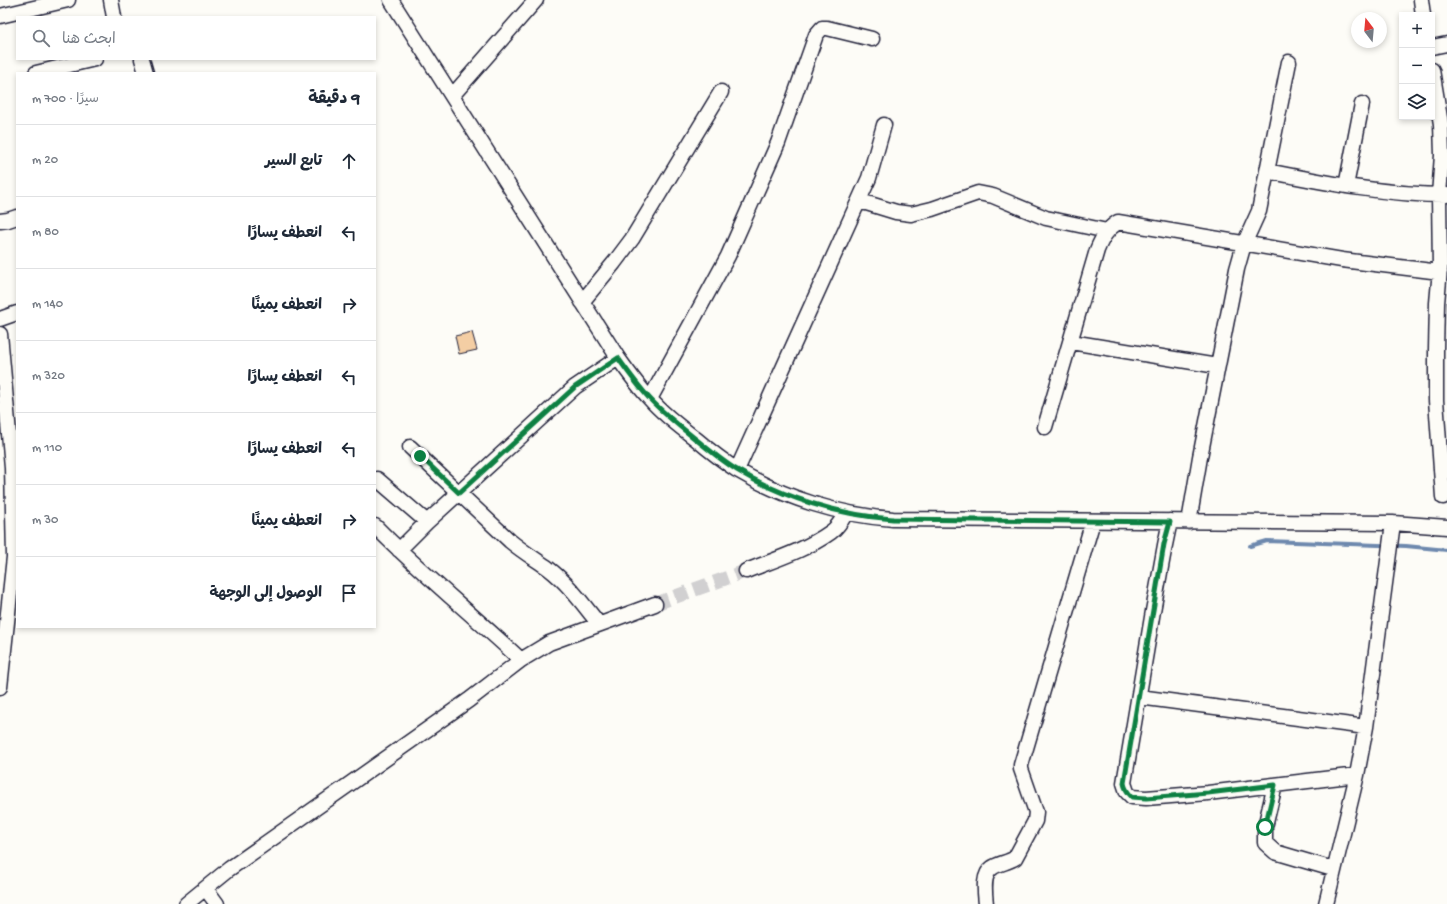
<!DOCTYPE html>
<html lang="ar">
<meta charset="utf-8">
<style>
:root{--surface:#fff;--page:#f2f2f3;--text:#1f2937;--muted:#747a83;--line:#e0e1e3}
body{margin:0;font-family:"Gochi Hand","Playpen Sans Arabic",sans-serif;background:var(--page);color:var(--text);direction:rtl}
.controls{position:absolute;right:12px;top:12px;display:grid;overflow:hidden;border-radius:0px;box-shadow:0 2px 6px #0003}
.controls button{width:36px;height:36px;display:grid;place-items:center;padding:0;border:0;border-bottom:1px solid var(--line);background:var(--surface);color:var(--text);font:20px sans-serif}
.compass{position:absolute;left:1351px;top:12px;width:36px;height:36px;border-radius:50%;background:var(--surface);box-shadow:0 2px 6px #0003;rotate:344deg}
.stop{position:absolute;width:12px;height:12px;margin:-9px;border:3px solid #0b8043;border-radius:50%;background:#fff}
.stop.end{background:#0b8043;border-color:#fff;box-shadow:0 1px 4px #0008}
.list{margin:0;padding:0;list-style:none}
h2{display:flex;justify-content:space-between;align-items:center;height:52px;margin:0;padding:0 16px;font-size:17px}
h2 small{font-size:13px;font-weight:400;color:var(--muted)}
.list li{display:grid;grid-template-columns:26px 1fr auto;gap:12px;align-items:center;box-sizing:border-box;height:72px;padding:0 16px;border-top:1px solid var(--line)}
.list b{display:block;font-size:15px;white-space:nowrap}
.list em{font-size:13px;font-style:normal;color:var(--muted)}
.icon{flex:none;width:22px;height:22px;fill:none;stroke:currentColor;stroke-width:2;stroke-linecap:round;stroke-linejoin:round}
.map{position:relative;flex:none;width:1447px;height:904px;overflow:hidden;direction:ltr}
.search{position:absolute;background:var(--surface);box-shadow:0 2px 6px #0003;left:16px;top:16px;width:360px;height:44px;display:flex;align-items:center;gap:10px;box-sizing:border-box;padding:0 14px;border-radius:0px;color:var(--muted);font-size:15px}
.panel{position:absolute;background:var(--surface);box-shadow:0 2px 6px #0003;left:16px;top:72px;width:360px;height:556px;border-radius:0px;direction:rtl}
.map>svg:first-child{display:block}
.lines{fill:none;stroke-linecap:round;stroke-linejoin:round}
.stream{stroke:#6e89ae;stroke-width:4}
.building{fill:#f4cea4;stroke:#22223b}
.street-tunnel{stroke:#d1d0d1;stroke-width:14;stroke-dasharray:14 7;stroke-linecap:butt}
.street-casing{stroke:#22223b;stroke-width:17}
.street{stroke:#fdfcf7;stroke-width:14}
.route{stroke:#0b8043;stroke-width:5}
</style>
<div class="map">
<svg width="1447" height="904" viewBox="0 0 1447 904">
<rect width="100%" height="100%" fill="#fdfcf7"/>
<filter id="ink" filterUnits="userSpaceOnUse"><feTurbulence type="fractalNoise" baseFrequency=".025" numOctaves="2"/><feDisplacementMap in="SourceGraphic" scale="8" xChannelSelector="R" yChannelSelector="G"/><feConvolveMatrix kernelMatrix="1 2 1 2 8 2 1 2 1" color-interpolation-filters="sRGB"/></filter>
<g filter="url(#ink)">
<g class="lines">
<!-- stream -->
<path class="stream" d="M1250 546 1267 541 1406 546 1447 550"/>
</g>
<!-- building -->
<path class="building" d="M472 332 477 350 459 354 455 336Z"/>
<g class="lines">
<!-- street-tunnel -->
<path class="street-tunnel" d="M655 604 746 571"/>
<defs>
<path id="street" d="M111 0 114 17
M391 0 618 358C628 372 638 386 650 399 663 414 680 427 696 439 709 450 723 461 737 470 784 498 839 515 893 519L1393 523 1447 527
M1421 0 1423 15
M0 16 68 0
M1432 47 1447 44
M142 59 146 73
M1432 70 1441 124 1442 155 1439 195 1440 269 1437 303 1436 350V400L1443 497
M36 73 95 59
M452 96 536 0
M1267 171C1327 183 1386 195 1447 195
M1346 186 1362 104
M860 201 896 212 911 214 932 209 978 193 993 196 1046 218 1107 231
M0 221 8 220 17 217
M582 302 614 263 632 239 721 92
M0 319 17 313
M0 334 12 467 14 557 0 687
M1071 342 1217 366
M650 399 728 256 778 143 816 35 822 28H827L872 39
M1045 427 1097 250C1102 238 1107 229 1118 222L1342 260 1440 272
M410 447 510 541C522 551 535 559 548 568 568 583 583 604 598 623
M737 470 869 178 884 125
M377 479 427 522
M1170 521 1165 545 1153 611 1124 783 1127 792 1132 797 1146 798 1208 793 1357 775
M1189 522 1200 457 1237 269 1244 244 1259 211 1289 62
M375 526C421 573 473 615 521 660
M399 550 427 522 575 387 618 358
M746 571C774 560 806 550 831 532 838 527 842 520 846 513
M1139 697 1366 727
M1275 785 1265 827V843L1275 852 1333 869
M206 889 217 904
M186 904 229 869 469 700 521 660 549 643 655 604
M986 904C985 893 982 875 992 868 997 864 1009 862 1015 858L1035 821 1036 812 1021 769V765L1093 521
M1326 904 1357 775 1366 727 1393 523"/>
</defs>
<!-- street casing -->
<use href="#street" class="street-casing"/>
<!-- street -->
<use href="#street" class="street"/>
</g>
</g>
<g class="lines" filter="url(#ink)">
<!-- route -->
<path class="route" d="M420 456 459 493 575 387 618 358C628 372 638 386 650 399 663 413 678 425 693 437 707 448 722 461 737 470 783 498 839 515 893 519L1170 522 1164 544 1153 610 1124 783C1125 789 1128 793 1132 797L1146 798 1208 793 1275 785 1265 827"/>
</g>
</svg>
<div class="controls">
<button>+</button>
<button>−</button>
<button><svg class="icon" aria-label="layers" viewBox="0 0 24 24"><path d="M12 4l9 5-9 5-9-5zM3 14l9 5 9-5"/></svg></button>
</div>
<svg class="compass" viewBox="-18 -18 36 36"><path d="M0-13l5 13h-10z" fill="#e53935"/><path d="M0 13l5-13h-10z" fill="#747a83"/></svg>
<div class="stop" style="left:1265px;top:827px"></div>
<div class="stop end" style="left:420px;top:456px"></div>
<div class="search"><svg class="icon" aria-label="search" viewBox="0 0 24 24"><circle cx="10" cy="10" r="6"/><path d="M15 15l6 6"/></svg>ابحث هنا</div>
<section class="panel">
<h2>9 دقيقة<small>سيرًا · 700 m</small></h2>
<ul class="list">
<li><svg class="icon" aria-label="ahead" viewBox="0 0 24 24"><path d="M12 20V5M6 11l6-6 6 6"/></svg><div><b>تابع السير</b></div><em>20 m</em></li>
<li><svg class="icon" aria-label="left" viewBox="0 0 24 24"><path d="M17 20v-9H6M10 6l-5 5 5 5"/></svg><div><b>انعطف يسارًا</b></div><em>80 m</em></li>
<li><svg class="icon" aria-label="right" viewBox="0 0 24 24"><path d="M7 20v-9h11M14 6l5 5-5 5"/></svg><div><b>انعطف يمينًا</b></div><em>140 m</em></li>
<li><svg class="icon" aria-label="left" viewBox="0 0 24 24"><path d="M17 20v-9H6M10 6l-5 5 5 5"/></svg><div><b>انعطف يسارًا</b></div><em>320 m</em></li>
<li><svg class="icon" aria-label="left" viewBox="0 0 24 24"><path d="M17 20v-9H6M10 6l-5 5 5 5"/></svg><div><b>انعطف يسارًا</b></div><em>110 m</em></li>
<li><svg class="icon" aria-label="right" viewBox="0 0 24 24"><path d="M7 20v-9h11M14 6l5 5-5 5"/></svg><div><b>انعطف يمينًا</b></div><em>30 m</em></li>
<li><svg class="icon" aria-label="arrive" viewBox="0 0 24 24"><path d="M6 21V4h12l-3 4 3 4H6"/></svg><div><b>الوصول إلى الوجهة</b></div></li>
</ul>
</section>
</div>
